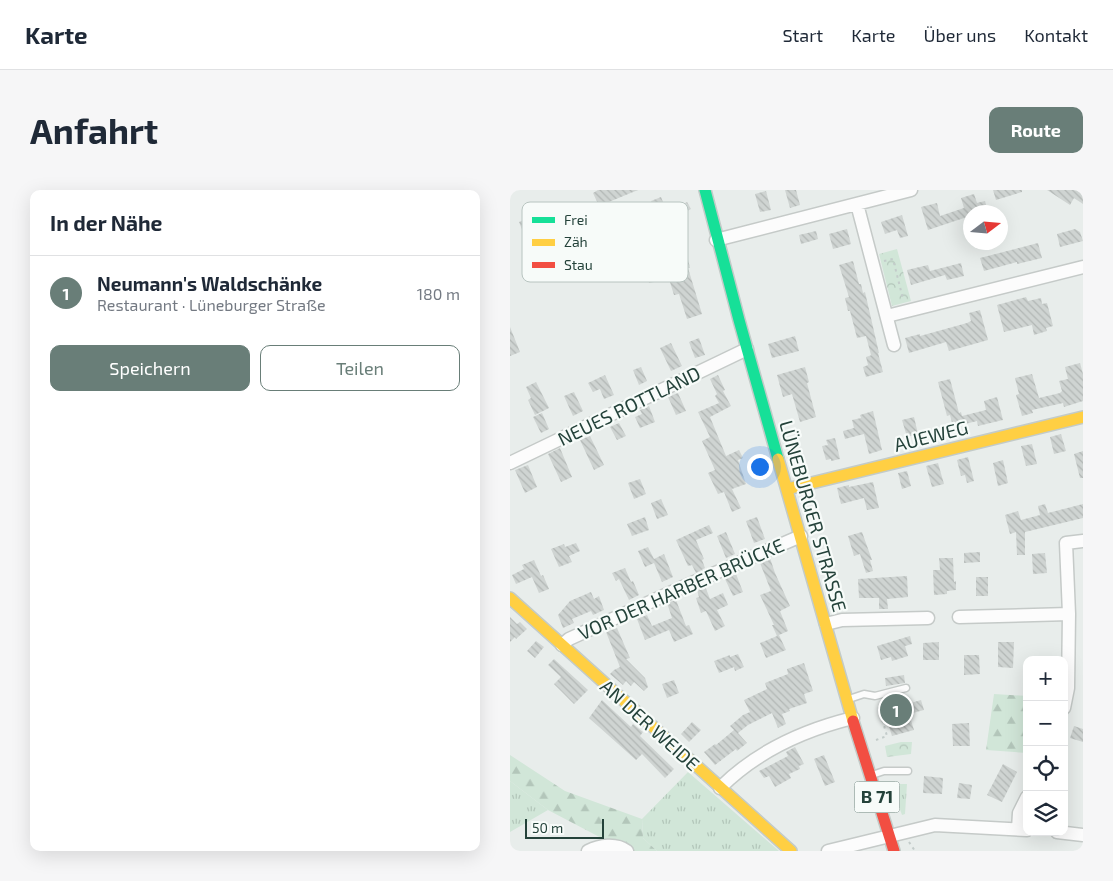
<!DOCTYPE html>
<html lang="de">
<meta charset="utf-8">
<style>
:root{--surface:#fff;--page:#f6f6f7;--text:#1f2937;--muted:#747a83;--line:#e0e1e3;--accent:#697e78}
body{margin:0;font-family:"Exo 2",sans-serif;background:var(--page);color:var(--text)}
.controls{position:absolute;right:15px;bottom:15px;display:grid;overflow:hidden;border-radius:10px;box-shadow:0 5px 20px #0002}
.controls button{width:45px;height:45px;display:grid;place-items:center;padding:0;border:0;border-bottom:1px solid var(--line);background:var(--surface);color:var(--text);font:25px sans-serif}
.compass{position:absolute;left:453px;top:15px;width:45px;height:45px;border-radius:50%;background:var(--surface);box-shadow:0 5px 20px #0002;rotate:74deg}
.scale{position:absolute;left:15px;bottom:12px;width:79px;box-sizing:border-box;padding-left:5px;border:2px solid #24423a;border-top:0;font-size:14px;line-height:18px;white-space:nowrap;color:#24423a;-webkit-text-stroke:4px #f7fbf9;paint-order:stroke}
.you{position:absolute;left:249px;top:276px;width:18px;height:18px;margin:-12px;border:4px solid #fff;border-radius:50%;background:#1a73e8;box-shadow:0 0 0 8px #1a73e833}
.badge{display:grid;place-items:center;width:32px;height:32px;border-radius:50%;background:var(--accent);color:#fff;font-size:16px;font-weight:700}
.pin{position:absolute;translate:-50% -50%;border:2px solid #fff;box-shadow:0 1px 5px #0006}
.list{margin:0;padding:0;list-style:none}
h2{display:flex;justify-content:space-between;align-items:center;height:65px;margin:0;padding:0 20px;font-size:21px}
h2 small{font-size:16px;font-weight:400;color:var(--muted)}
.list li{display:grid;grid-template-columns:32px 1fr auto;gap:15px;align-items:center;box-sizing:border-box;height:75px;padding:0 20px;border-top:1px solid var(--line)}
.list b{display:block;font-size:19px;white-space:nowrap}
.list p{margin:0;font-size:16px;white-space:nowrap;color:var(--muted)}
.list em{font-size:16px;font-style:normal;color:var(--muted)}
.actions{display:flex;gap:10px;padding:15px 20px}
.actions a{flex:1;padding:11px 0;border:1px solid var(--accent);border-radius:10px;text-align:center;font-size:18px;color:var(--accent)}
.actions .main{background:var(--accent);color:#fff}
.icon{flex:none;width:28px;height:28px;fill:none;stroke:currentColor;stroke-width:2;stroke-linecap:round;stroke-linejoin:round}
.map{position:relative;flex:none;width:573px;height:661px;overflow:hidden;border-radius:10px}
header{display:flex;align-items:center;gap:30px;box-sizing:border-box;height:70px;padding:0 25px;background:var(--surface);border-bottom:1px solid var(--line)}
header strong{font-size:24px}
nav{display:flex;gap:28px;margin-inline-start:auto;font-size:18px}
.intro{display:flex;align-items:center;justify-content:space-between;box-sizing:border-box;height:120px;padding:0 30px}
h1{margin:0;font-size:35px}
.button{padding:12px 22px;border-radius:10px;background:var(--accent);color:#fff;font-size:18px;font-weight:700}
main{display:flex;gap:30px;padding:0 30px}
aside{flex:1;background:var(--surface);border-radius:10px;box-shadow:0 5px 20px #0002}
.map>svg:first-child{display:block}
.grass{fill:url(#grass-tufts)}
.forest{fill:url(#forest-firs)}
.park{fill:url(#park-crowns)}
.building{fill:url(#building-back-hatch)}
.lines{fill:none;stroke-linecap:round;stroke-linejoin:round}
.lane-casing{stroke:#c5cac8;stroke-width:9}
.street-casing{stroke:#c5cac8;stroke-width:15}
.fast-casing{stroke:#c3cbc8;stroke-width:14}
.slow-casing{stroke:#c3cbc8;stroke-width:14}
.jam-casing{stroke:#c3cbc8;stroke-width:14}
.path{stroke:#c3ccca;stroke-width:2;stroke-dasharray:2.5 4;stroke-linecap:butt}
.lane{stroke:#fcfcfc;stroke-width:6}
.street{stroke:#fcfcfc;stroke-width:12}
.fast{stroke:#16e098;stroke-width:11}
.slow{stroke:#ffcf43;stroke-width:11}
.jam{stroke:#f24e42;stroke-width:11}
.labels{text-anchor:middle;stroke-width:4.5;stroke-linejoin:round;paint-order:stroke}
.shield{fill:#f7fbf9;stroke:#637a73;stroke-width:1}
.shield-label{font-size:18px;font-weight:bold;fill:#24423a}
.street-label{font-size:19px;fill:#24423a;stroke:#f7fbf9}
.key{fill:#f7fbf9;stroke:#b8c4c0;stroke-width:1}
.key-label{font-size:14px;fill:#24423a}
</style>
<header>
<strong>Karte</strong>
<nav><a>Start</a><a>Karte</a><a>Über uns</a><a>Kontakt</a></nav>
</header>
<div class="intro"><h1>Anfahrt</h1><a class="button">Route</a></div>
<main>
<aside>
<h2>In der Nähe<small></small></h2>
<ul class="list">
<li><span class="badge">1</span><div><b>Neumann's Waldschänke</b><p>Restaurant · Lüneburger Straße</p></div><em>180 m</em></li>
</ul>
<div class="actions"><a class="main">Speichern</a><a>Teilen</a></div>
</aside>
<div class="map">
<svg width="573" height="661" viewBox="0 0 573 661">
<defs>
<pattern id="grass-tufts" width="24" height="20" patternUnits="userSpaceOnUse" patternTransform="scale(1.25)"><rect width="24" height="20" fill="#d1e6d8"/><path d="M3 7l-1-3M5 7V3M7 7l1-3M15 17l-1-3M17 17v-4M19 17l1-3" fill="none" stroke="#b3c6ba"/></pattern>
<pattern id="forest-firs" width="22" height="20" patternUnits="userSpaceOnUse" patternTransform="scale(1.25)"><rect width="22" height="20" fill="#d1e6d8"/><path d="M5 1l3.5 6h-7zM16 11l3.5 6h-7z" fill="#b3c6ba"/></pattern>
<pattern id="park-crowns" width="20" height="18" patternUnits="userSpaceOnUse" patternTransform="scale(1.25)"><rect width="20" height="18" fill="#d1e6d8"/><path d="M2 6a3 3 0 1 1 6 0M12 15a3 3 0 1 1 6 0" fill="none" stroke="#b3c6ba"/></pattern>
<pattern id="building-back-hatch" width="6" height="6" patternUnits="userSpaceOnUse" patternTransform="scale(1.25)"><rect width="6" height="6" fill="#cfd4d2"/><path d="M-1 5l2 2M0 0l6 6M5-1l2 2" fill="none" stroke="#b2b7b5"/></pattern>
</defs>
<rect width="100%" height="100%" fill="#e8edeb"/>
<!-- grass -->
<path class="grass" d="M178 582 269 661H147L133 648 132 629Z
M0 591 38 620 0 642Z
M381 594H397L395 624 392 625Z"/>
<!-- forest -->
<path class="forest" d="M484 504 517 506V563L476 560Z
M0 565 55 601 132 629 133 648 147 661H107L99 652 38 620 0 591Z"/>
<!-- park -->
<path class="park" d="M387 59 401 111 382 116 369 64Z
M391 552H402L401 564 377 567 375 556Z"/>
<!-- building -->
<path class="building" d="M88 0H128L89 16 83 3Z
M275 0H286L290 15 280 18Z
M483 0H512V2L486 10Z
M537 0H573V14L564 8 560 15Z
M256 1 261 20 250 22 245 4Z
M464 4 467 13 475 11 478 22H460V26L418 40 411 17 427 13 430 26 454 18 451 8Z
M151 7 157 22 147 26 141 11Z
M177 12 181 19 167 26 173 48 162 51 155 24Z
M39 19 45 34 38 37V39L15 47 9 32Z
M392 25 398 46 390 48 387 40 375 44 371 32Z
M337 39 341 54 323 59 319 44Z
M565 39 570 42 573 51 550 57 547 44Z
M306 41 308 49 291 54 289 45Z
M148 51 156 70 177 65 180 78H178L192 124 177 129 169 104 164 105 159 89 139 93 137 81 145 79 135 56Z
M528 53 532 68 507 74V72L474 81 470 68Z
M343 71 349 94H351L353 103 355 102 369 163 361 165 356 146 347 148 340 121H338L335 108 339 107 329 75Z
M451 73 454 86 437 90 435 85 401 95 397 80 418 75 420 81Z
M516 107 518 111 531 108 532 114 537 113 543 136 536 138 537 141 524 145 522 135 494 142 487 115Z
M470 120 478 150 439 161 436 152 399 163 395 148 410 144V146L457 133 461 131 459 123Z
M0 137 10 162 0 166Z
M285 146 289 161 262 168 258 154Z
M189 148 195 165 185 168 179 152Z
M161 153 172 176 161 181 150 158Z
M368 163 373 182 356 187 353 177 358 175 356 167Z
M570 173 573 184V211L554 217 553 213 522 220 523 223 512 226 506 205 509 204 505 188 522 184 529 208 550 203 552 201 549 191 558 189 555 177Z
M131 177 137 191 129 195 123 180Z
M295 177 299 192 297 193 306 227 290 232 282 204 273 207 267 185Z
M95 185 104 205 94 209 90 199 83 202 78 193Z
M208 185 215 200 213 201 221 216 200 227 216 266 229 260 233 268 228 270 236 294 222 299 231 318 222 322 214 302 208 304 198 283 205 280 192 251 200 247 188 222 209 213 205 206 207 204 200 189Z
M440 189 449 223 451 222 452 226 476 220 474 211 487 207 493 230 468 236 467 231 443 237 440 225 437 226 428 192Z
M26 192 39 218 25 225 18 210 21 208 16 197Z
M64 202 73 221 63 226 54 206Z
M168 203 176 221 166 225 158 207Z
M139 216 145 232 130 238 125 227 132 224 130 220Z
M363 221 372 260 359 264 354 244 335 249 333 241 344 238 342 230 351 228 350 225Z
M32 223 39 239 31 243 23 227Z
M404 227 408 244 397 247 392 230Z
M109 233 116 246 107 250 100 237Z
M551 244 556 261 544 264 540 247Z
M80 246 94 275 84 280 70 250Z
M325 248 330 269 321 271V269L316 270 312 256 318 255 316 250Z
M522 254 527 274 516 276 511 256Z
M50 258 62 287 51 292 38 264Z
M573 261V288H570L564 264Z
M458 267 464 291 457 293 455 285 451 286 447 270Z
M493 270 498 293 488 296 483 273Z
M428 273 434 294 422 297 416 276Z
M18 275 27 297 15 303 5 280Z
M397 281 401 296 392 299 388 283Z
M130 289 136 304 124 309 118 293Z
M363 292 369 318 357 320 354 308 331 314 327 298 339 295V297Z
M151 309 158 325 147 329 141 313Z
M535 314 538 323 573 314V328L515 342V365H507L506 342 500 344 495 325 508 321 511 330 530 325 528 316Z
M135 327 139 340 122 346 117 334Z
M247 327 255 349 244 353 236 331Z
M199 335 203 343 186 350 194 369 192 370 195 378 186 383 182 375 178 376 166 350Z
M216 342 225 364 216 368 207 346Z
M352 342 362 370H360L363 381 356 383 350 364 344 366 338 346Z
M66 353 70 361 59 366 62 372 49 377 41 359 54 354 55 357Z
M138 357 144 369 154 364 163 387 152 392 144 373 135 377 128 361Z
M470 362V372L454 373V363Z
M535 363 537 383 523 384 522 364Z
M260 368 265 383 280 416 270 421 278 441 269 445 276 460 256 468 250 453 267 446 262 435H264L250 405 261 401 250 373Z
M429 368H443L444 392 446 391V400L437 401V404L424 405 423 380H430Z
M24 370 31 386 33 385 39 399 29 403 22 387 6 394 2 385 14 379 12 375Z
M115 378 121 392 123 391 129 405 119 410 109 389 106 391 102 383Z
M226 384 233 402 223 406 215 389Z
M397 386 398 407 377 409 378 419H369V408H349L348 389Z
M466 387H478V406H466Z
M195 396 200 409 213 403 218 415 207 420 215 436 205 441 196 421 191 423 186 408 189 407 187 400Z
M81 402 84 409 89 406 94 420 83 425 81 421 62 429 64 433 53 438 48 425 60 411Z
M166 410 176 436 179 435 183 444 164 452 159 440 135 450 127 429 137 425 142 436 162 428 157 413Z
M0 427 7 434 10 432 17 439 6 449 5 447 0 452Z
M107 438 120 468 116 469 135 488 138 497 134 501 124 492 121 496 116 491 113 495 100 484 104 480 110 477 96 442Z
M400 446 402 454 395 456 398 466 382 471 381 467 371 470 367 456Z
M26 451 34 457 25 468 17 461Z
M429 452V470H413V453Z
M488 452H504L503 478 488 477Z
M228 464 234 477 225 481 224 477 209 483 204 471 220 465V467Z
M454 465H469L470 484 454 485Z
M44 469 78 500 64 514 44 494 51 487 38 475Z
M294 473 303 501 294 504 297 513 279 519 280 521 272 524 276 534 268 538 262 523 238 535 228 543 237 553 227 561 226 559 205 575 194 562 205 554 206 555 224 540 220 536 233 525 240 522 234 510 257 499 255 493 278 484 277 479Z
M394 485 395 493 376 496 375 488Z
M164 490 169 503 157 508 152 494Z
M392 509 394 515 411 510 414 520 399 524 404 540 382 546 372 515Z
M92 510 121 537 123 534 133 542 130 546 164 579 155 588 132 564 126 570 79 528Z
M182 532 191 540 179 552 171 544Z
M459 533 460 556H443L442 534Z
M564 536 573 539V552L560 548Z
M285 557 294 574 289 576 290 579 279 584 281 588 265 597 259 586 254 588 249 581 278 566 276 562Z
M314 565 325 592 315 596 304 569Z
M493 574 507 582 492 612 477 605Z
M414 586 433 588 432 604 413 603Z
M449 593 462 595 460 609 447 608Z"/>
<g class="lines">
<defs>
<path id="lane" d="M339 509 354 504 365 506 396 498
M362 585 374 581H398"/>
<path id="street" d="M347 14 384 155
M206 50 401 0
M377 126 573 77
M0 273 237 159
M449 427 559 424
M316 434 332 430 418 428
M52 455 59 449 175 396 291 346
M554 518 558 498 559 424 556 353 573 351
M210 598C246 562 294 540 343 528
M508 639 509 623 517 607
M547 642 573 645
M78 661C90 655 106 653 117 661
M318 661 425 635 517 640"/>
<path id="fast" d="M195 0 229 130 268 269"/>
<path id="slow" d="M268 269 343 531
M277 299 573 227
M0 408 281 661"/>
<path id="jam" d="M343 531 384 661"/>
</defs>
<!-- lane casing -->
<use href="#lane" class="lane-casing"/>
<!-- street casing -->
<use href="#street" class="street-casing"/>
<!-- fast casing -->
<use href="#fast" class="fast-casing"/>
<!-- slow casing -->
<use href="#slow" class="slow-casing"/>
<!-- jam casing -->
<use href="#jam" class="jam-casing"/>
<!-- path -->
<path class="path" d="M374 71 383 69 393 109
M366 550 377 546 368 515
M399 652 405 661"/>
<!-- lane -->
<use href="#lane" class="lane"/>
<!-- street -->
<use href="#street" class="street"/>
<!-- fast -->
<use href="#fast" class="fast"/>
<!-- slow -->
<use href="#slow" class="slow"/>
<!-- jam -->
<use href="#jam" class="jam"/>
</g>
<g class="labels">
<!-- shield labels -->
<rect class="shield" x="344.5" y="591.5" width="45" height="31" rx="4"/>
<g class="shield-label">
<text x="367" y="613">B 71</text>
</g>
<!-- street labels -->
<g class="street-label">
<text transform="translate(119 216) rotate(-26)" y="7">NEUES ROTTLAND</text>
<text transform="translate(421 246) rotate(-14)" y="7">AUEWEG</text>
<text transform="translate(303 326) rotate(74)" y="7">LÜNEBURGER STRASSE</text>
<text transform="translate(171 399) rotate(-24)" y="7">VOR DER HARBER BRÜCKE</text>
<text transform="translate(140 535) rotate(42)" y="7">AN DER WEIDE</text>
</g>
</g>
<!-- legend -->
<rect x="12" y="12" width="166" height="80" rx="8" class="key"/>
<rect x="22" y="27" width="23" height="6" fill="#16e098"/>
<rect x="22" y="49" width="23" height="7" fill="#ffcf43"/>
<rect x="22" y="72" width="23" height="6" fill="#f24e42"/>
<g class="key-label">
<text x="54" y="35">Frei</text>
<text x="54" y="57">Zäh</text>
<text x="54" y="80">Stau</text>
</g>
</svg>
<div class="controls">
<button>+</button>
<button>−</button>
<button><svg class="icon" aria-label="locate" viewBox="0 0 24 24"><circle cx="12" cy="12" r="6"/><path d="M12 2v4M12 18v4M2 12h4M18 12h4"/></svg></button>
<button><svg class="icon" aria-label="layers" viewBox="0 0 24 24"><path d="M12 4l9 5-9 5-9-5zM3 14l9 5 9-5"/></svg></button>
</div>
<svg class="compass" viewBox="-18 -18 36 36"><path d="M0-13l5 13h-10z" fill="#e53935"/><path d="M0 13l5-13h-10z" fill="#747a83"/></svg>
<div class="scale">50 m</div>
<div class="you"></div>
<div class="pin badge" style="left:386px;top:520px">1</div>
</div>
</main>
